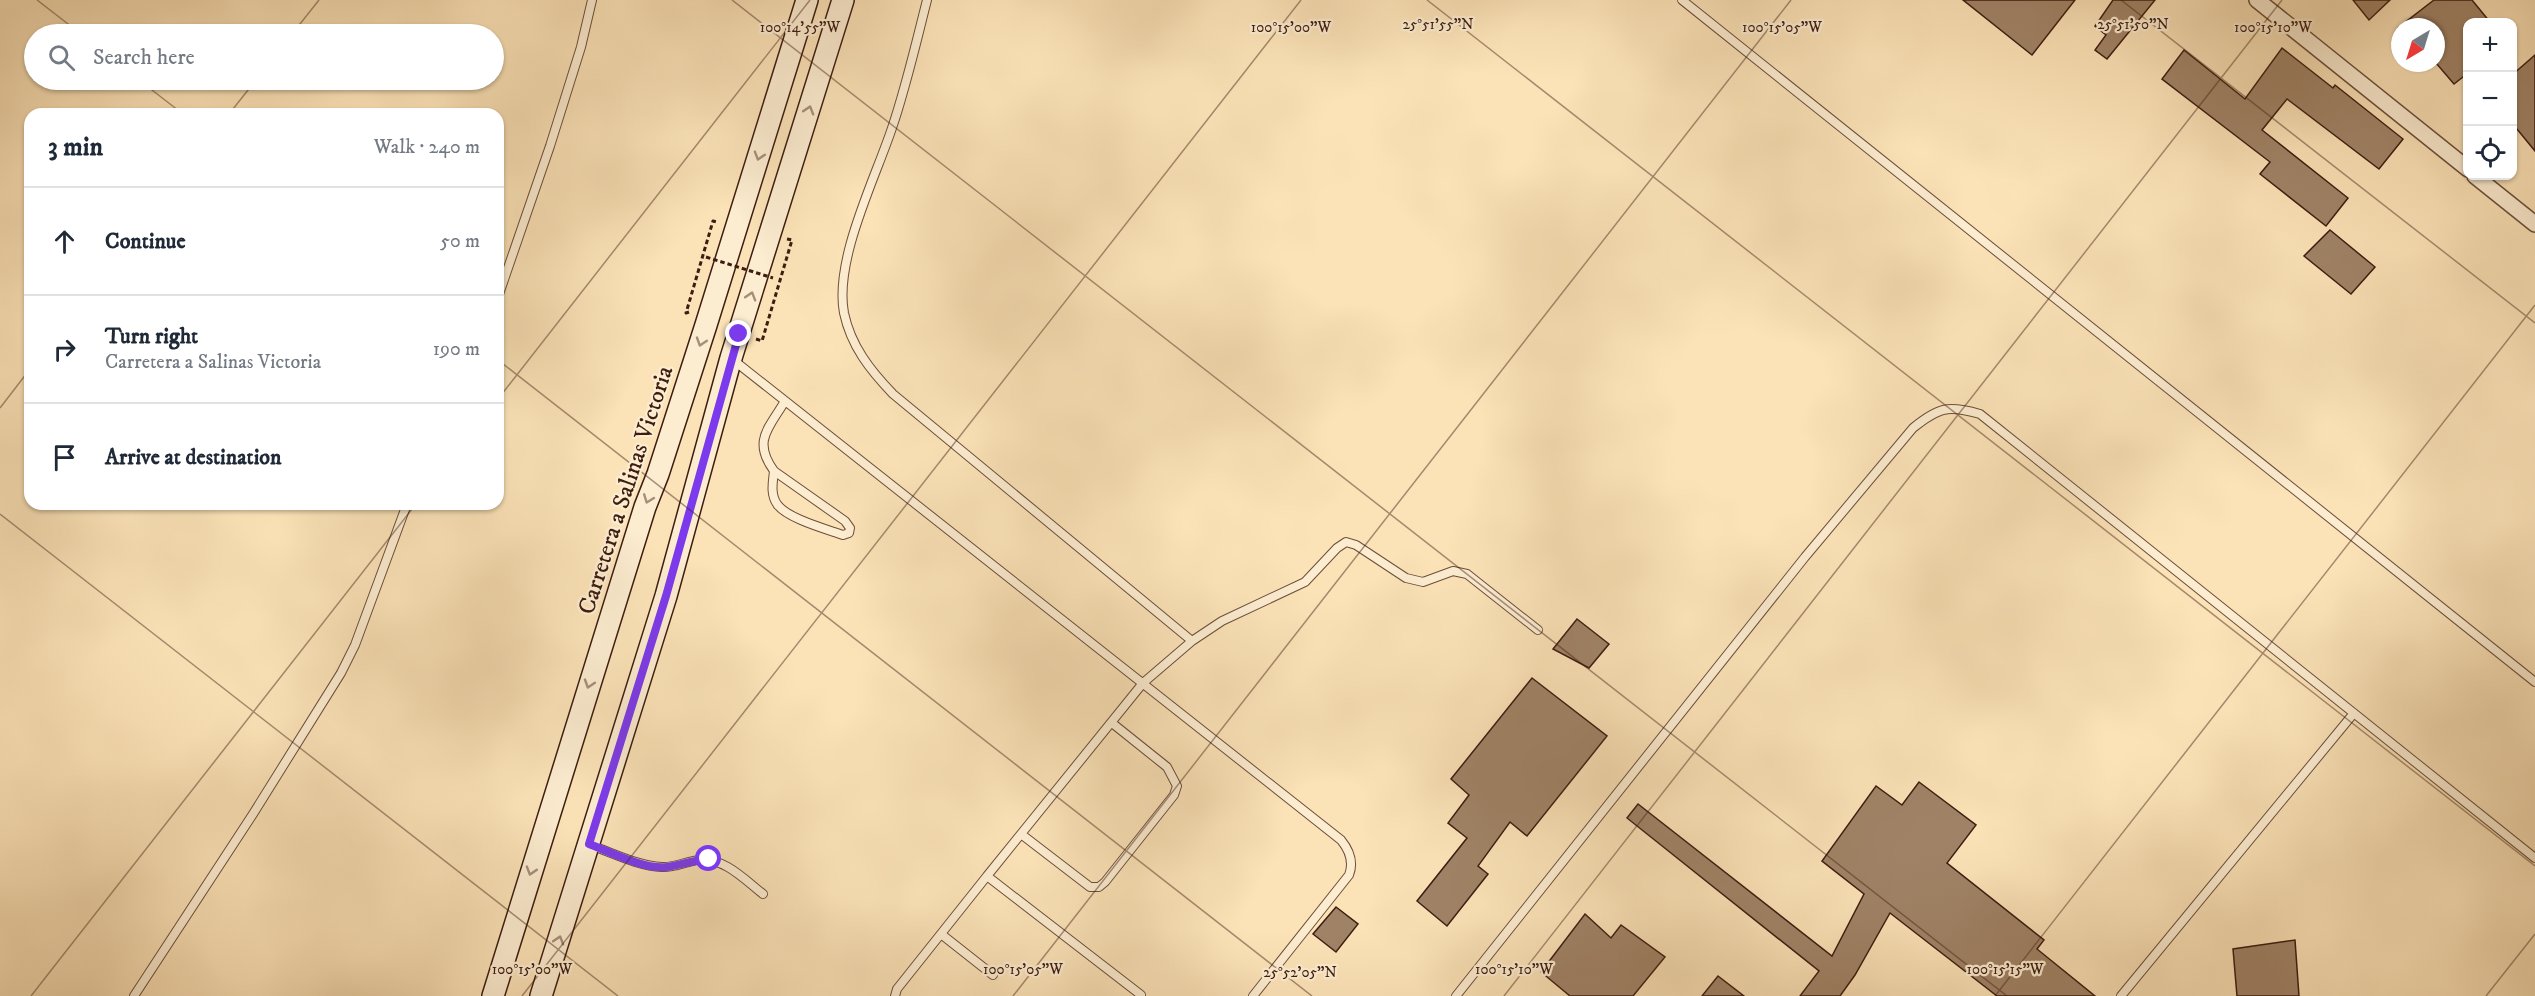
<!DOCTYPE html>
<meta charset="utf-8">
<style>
:root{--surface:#fff;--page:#f6f6f7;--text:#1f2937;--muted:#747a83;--line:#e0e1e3}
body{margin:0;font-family:"IM FELL DW Pica",serif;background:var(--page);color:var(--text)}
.controls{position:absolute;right:18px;top:18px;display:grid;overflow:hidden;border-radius:12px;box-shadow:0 2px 4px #0004}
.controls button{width:54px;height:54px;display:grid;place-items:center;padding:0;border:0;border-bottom:2px solid var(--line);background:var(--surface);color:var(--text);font:30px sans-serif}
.compass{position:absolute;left:2391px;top:18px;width:54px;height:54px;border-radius:50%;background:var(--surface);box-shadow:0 2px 4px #0004;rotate:218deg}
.stop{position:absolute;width:18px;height:18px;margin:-14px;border:4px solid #7c3aed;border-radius:50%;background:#fff}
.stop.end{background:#7c3aed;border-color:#fff;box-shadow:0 2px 6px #0008}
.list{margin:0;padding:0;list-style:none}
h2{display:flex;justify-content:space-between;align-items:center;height:78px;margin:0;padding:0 24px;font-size:26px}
h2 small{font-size:20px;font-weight:400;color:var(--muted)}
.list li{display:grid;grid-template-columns:39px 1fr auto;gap:18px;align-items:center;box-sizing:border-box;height:108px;padding:0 24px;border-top:2px solid var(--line)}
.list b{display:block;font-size:22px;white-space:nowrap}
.list p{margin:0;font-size:20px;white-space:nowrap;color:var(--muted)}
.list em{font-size:20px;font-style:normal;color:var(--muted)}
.icon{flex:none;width:33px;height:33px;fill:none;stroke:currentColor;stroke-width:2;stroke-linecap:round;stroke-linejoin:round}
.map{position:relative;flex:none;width:2535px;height:996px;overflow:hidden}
.search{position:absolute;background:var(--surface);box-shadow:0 2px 4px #0004;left:24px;top:24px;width:480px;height:66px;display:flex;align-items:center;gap:15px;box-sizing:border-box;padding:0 21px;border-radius:33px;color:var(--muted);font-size:22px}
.panel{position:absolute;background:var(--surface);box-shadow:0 2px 4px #0004;left:24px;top:108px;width:480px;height:402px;border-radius:18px}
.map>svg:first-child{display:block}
.building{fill:#a08367;stroke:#3d1d11;stroke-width:1.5}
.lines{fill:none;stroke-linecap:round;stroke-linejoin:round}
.lane-casing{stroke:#6c4e3a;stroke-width:10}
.street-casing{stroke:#6c4e3a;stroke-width:18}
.secondary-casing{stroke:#3d1d11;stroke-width:24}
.path{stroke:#3d1d11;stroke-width:3;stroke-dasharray:4.5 3;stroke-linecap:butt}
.lane{stroke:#fcecd0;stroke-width:8}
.street{stroke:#fcecd0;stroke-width:15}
.secondary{stroke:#fcecd0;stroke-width:21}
.path-bridge{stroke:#3d1d11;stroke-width:3;stroke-dasharray:4.5 3;stroke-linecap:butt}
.oneway{stroke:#a68f7a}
.route{stroke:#7c3aed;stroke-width:8}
.ticks{fill:none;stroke:#3d1d11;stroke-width:1.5;stroke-opacity:0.45}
.labels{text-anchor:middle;stroke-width:4.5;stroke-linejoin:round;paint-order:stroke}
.street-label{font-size:24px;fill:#3d1d11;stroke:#fcecd0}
.ticks-label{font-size:15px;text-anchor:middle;fill:#3d1d11;stroke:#fcecd0;stroke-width:4.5;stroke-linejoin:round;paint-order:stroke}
</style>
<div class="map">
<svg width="2535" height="996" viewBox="0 0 2535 996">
<rect width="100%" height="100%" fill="#fbe2b7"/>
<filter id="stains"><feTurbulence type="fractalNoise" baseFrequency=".00333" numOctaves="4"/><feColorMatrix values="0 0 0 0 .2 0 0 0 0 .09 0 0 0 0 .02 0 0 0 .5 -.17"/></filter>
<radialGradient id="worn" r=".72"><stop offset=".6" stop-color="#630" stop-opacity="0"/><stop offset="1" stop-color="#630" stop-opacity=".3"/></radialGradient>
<!-- building -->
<path class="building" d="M1963 0H2075L2032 55Z
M2113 0H2155L2107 59 2095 50 2106 35 2095 26Z
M2353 0H2390L2369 20Z
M2434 0H2472L2490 22H2468V73L2454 84 2436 63V27H2399Z
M2282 48 2333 88 2335 85 2403 139 2379 169 2287 99 2262 130 2348 198 2326 226 2260 174 2270 162 2162 79 2184 50 2245 99Z
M2535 55V151L2512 123V75Z
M2330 230 2375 267 2351 294 2304 256Z
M1577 619 1609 644 1589 668 1553 649Z
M1532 678 1607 736 1527 836 1510 822 1478 866 1488 874 1447 926 1417 901 1467 838 1448 823 1469 795 1451 779Z
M1919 782 1976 825 1947 863 2044 940 2037 949 2095 996H1997L1890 913 1855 975 1840 996H1800L1819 971 1627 818 1638 804 1832 956 1864 894 1822 861 1876 786 1902 805Z
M1336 907 1358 924 1336 952 1313 934Z
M1585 914 1611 938 1621 925 1665 957 1633 996H1570L1541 972Z
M2295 940 2299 996H2237L2233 949Z
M1718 976 1744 996H1702Z"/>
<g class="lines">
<defs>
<path id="lane" d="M927 0C916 43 906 87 892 128 875 179 834 260 844 313 851 346 870 370 893 394L1192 641
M1682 0 2535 682
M498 297 550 146 581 47 592 0
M732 359 1341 840C1350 851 1354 862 1349 875L1253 996
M774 471C773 481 770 494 777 504 786 518 826 529 843 535L849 533 850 528 845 521 774 471C752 441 769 428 785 401
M1021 834 1090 887H1099L1105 882 1174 795 1177 786 1167 767 1112 723
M590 845C613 853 638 866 662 867 674 868 687 861 699 860 724 857 745 880 763 894
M987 876 1143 683 1192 641 1222 621 1305 582 1337 548 1346 542 1356 545 1406 578 1423 582 1453 571 1467 574 1538 630
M941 934 993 975
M134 996 253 814 341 673 355 645 407 504
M895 996 897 989 987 876 1141 995
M1456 996 1805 557 1913 428C1939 407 1948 405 1980 414L2535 858
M2121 996 2354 713"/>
<path id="street" d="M2257 0 2468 169
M2475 176 2535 224"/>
<path id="secondary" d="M493 996 645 507 658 474 706 325 807 0
M541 996 666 596 731 358 843 0"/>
</defs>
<!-- lane casing -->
<use href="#lane" class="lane-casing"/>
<!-- street casing -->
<use href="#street" class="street-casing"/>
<!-- secondary casing -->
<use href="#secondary" class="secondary-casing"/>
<!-- path -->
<path class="path" d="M689 312 686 313 713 221 717 222
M756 339 762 341 792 240 787 239"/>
<!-- lane -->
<use href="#lane" class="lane"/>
<!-- street -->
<use href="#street" class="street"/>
<!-- secondary -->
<use href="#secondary" class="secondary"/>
<!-- path-bridge -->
<path class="path-bridge" d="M706 257 773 278"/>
</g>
<!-- one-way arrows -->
<defs><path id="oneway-chevron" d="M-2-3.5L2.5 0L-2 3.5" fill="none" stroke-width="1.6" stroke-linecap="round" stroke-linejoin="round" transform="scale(1.5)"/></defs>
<g class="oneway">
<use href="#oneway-chevron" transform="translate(809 110) rotate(-73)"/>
<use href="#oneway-chevron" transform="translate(759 156) rotate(107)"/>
<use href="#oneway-chevron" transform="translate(751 296) rotate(-73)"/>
<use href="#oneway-chevron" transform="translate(701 342) rotate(108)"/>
<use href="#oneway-chevron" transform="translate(648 499) rotate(111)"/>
<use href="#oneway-chevron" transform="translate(589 684) rotate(108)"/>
<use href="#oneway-chevron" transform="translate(531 871) rotate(107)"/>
<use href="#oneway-chevron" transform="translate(559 940) rotate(-73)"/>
</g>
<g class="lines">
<!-- route -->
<path class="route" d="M709 859C694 860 681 865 667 867 645 870 610 852 589 844L666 596 739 334"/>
</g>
<!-- ticks -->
<path class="ticks" d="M37 0 81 34M732 0 2007 996M1427 0 2535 866M2121 0 2535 323M292 34 319 0M139 80 183 114M229 114 256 80M498 360 1312 996M498 399 810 0M0 408 30 369M0 514 618 996M31 996 416 504M522 996 1301 0M1013 996 1791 0M1504 996 2282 0M1995 996 2535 305M2486 996 2535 934"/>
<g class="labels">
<!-- street labels -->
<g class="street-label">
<text transform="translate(625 490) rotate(-72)" y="8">Carretera a Salinas Victoria</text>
</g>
</g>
<g class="ticks-label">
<text x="1438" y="29">25°51'55"N</text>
<text x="2133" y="29">25°51'50"N</text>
<text x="800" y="32">100°14'55"W</text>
<text x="1291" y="32">100°15'00"W</text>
<text x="1782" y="32">100°15'05"W</text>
<text x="2273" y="32">100°15'10"W</text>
<text x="532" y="974">100°15'00"W</text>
<text x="1023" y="974">100°15'05"W</text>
<text x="1514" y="974">100°15'10"W</text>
<text x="2005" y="974">100°15'15"W</text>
<text x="1300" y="977">25°52'05"N</text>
</g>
<rect width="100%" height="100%" filter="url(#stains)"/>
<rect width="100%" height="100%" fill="url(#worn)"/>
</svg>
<div class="controls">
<button>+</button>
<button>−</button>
<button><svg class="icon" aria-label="locate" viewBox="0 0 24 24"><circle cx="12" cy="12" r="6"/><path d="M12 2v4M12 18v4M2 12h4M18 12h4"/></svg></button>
</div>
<svg class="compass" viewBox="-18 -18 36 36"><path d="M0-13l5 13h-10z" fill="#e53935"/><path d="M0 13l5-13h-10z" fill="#747a83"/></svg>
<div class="stop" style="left:709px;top:859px"></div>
<div class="stop end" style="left:739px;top:334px"></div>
<div class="search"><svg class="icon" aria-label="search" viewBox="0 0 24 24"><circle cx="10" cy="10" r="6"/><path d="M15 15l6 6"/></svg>Search here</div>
<section class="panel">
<h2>3 min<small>Walk · 240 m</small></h2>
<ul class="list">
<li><svg class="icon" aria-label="ahead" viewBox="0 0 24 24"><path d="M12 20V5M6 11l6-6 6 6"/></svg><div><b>Continue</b></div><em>50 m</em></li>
<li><svg class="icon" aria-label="right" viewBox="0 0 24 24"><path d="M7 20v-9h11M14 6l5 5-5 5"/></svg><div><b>Turn right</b><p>Carretera a Salinas Victoria</p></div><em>190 m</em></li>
<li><svg class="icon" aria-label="arrive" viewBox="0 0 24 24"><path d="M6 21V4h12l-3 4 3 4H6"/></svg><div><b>Arrive at destination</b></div></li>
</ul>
</section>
</div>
